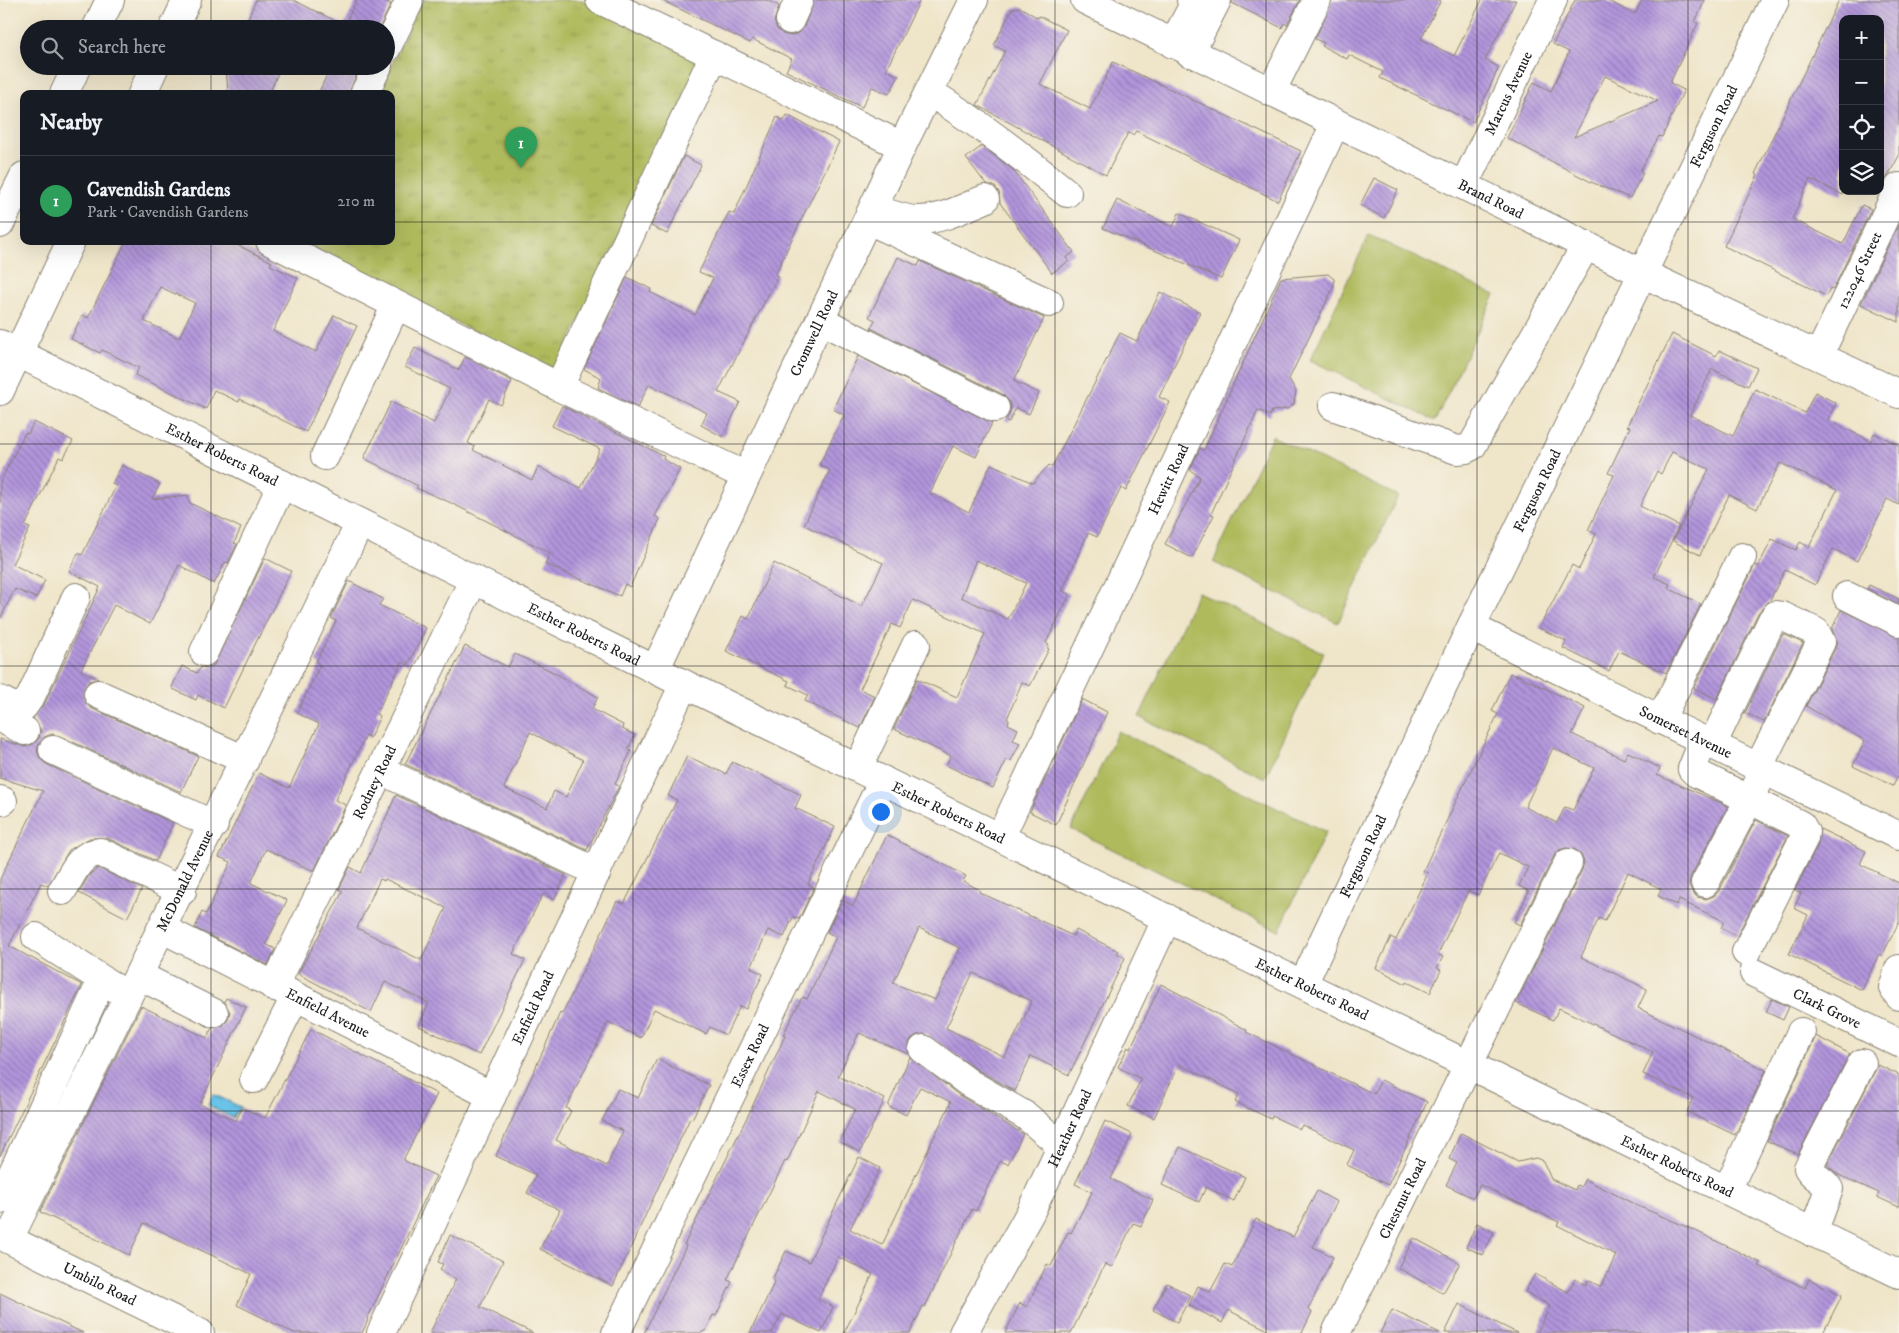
<!DOCTYPE html>
<meta charset="utf-8">
<style>
:root{--surface:#171b24;--page:#20242c;--text:#f1f3f6;--muted:#9ea1a6;--line:#363941;--accent:#1f6fb2}
body{margin:0;font-family:"IM FELL DW Pica",serif;background:var(--page);color:var(--text)}
.controls{position:absolute;right:15px;top:15px;display:grid;overflow:hidden;border-radius:10px;box-shadow:0 5px 20px #0002}
.controls button{width:45px;height:45px;display:grid;place-items:center;padding:0;border:0;border-bottom:1px solid var(--line);background:var(--surface);color:var(--text);font:25px sans-serif}
.you{position:absolute;left:880px;top:811px;width:18px;height:18px;margin:-12px;border:4px solid #fff;border-radius:50%;background:#1a73e8;box-shadow:0 0 0 8px #1a73e833}
.badge{display:grid;place-items:center;width:32px;height:32px;border-radius:50%;background:var(--accent);color:#fff;font-size:16px;font-weight:700}
.pin{position:absolute;translate:-50% -41px;filter:drop-shadow(0 1px 2px #0008)}
.pin::after{content:'';position:absolute;top:26px;width:18px;height:15px;background:inherit;clip-path:polygon(0 0,100% 0,50% 100%)}
.list{margin:0;padding:0;list-style:none}
h2{display:flex;justify-content:space-between;align-items:center;height:65px;margin:0;padding:0 20px;font-size:21px}
h2 small{font-size:16px;font-weight:400;color:var(--muted)}
.list li{display:grid;grid-template-columns:32px 1fr auto;gap:15px;align-items:center;box-sizing:border-box;height:90px;padding:0 20px;border-top:1px solid var(--line)}
.list b{display:block;font-size:19px;white-space:nowrap}
.list p{margin:0;font-size:16px;white-space:nowrap;color:var(--muted)}
.list em{font-size:16px;font-style:normal;color:var(--muted)}
.icon{flex:none;width:28px;height:28px;fill:none;stroke:currentColor;stroke-width:2;stroke-linecap:round;stroke-linejoin:round}
.map{position:relative;flex:none;width:1899px;height:1333px;overflow:hidden}
.search{position:absolute;background:var(--surface);box-shadow:0 5px 20px #0002;left:20px;top:20px;width:375px;height:55px;display:flex;align-items:center;gap:12px;box-sizing:border-box;padding:0 18px;border-radius:28px;color:var(--muted);font-size:19px}
.panel{position:absolute;background:var(--surface);box-shadow:0 5px 20px #0002;left:20px;top:90px;width:375px;height:155px;border-radius:10px}
.map>svg:first-child{display:block}
.grass{fill:url(#grass-tufts);stroke:#656b3c}
.pitch{fill:#aeba5c;stroke:#656b3c}
.water{fill:url(#water-ripples);stroke:#437082}
.building{fill:url(#building-back-hatch);fill-rule:evenodd}
.lines{fill:none;stroke-linecap:round;stroke-linejoin:round}
.minor-casing{stroke:#868072;stroke-width:30}
.minor{stroke:#fff;stroke-width:28}
.grid{fill:none;stroke:#1c1c1c;stroke-width:1;stroke-opacity:0.55}
.labels{text-anchor:middle;stroke-width:4;stroke-linejoin:round;paint-order:stroke}
.street-label{font-size:15px;fill:#1c1c1c;stroke:#f7f3e8}
</style>
<div class="map">
<svg width="1899" height="1333" viewBox="0 0 1899 1333">
<defs>
<pattern id="grass-tufts" width="24" height="20" patternUnits="userSpaceOnUse" patternTransform="scale(1.25)"><rect width="24" height="20" fill="#aeba5c"/><path d="M3 7l-1-3M5 7V3M7 7l1-3M15 17l-1-3M17 17v-4M19 17l1-3" fill="none" stroke="#959f4f"/></pattern>
<pattern id="water-ripples" width="26" height="14" patternUnits="userSpaceOnUse" patternTransform="scale(1.25)"><rect width="26" height="14" fill="#6ac3e8"/><path d="M2 4q2-2 4 0t4 0M15 11q2-2 4 0t4 0" fill="none" stroke="#5ba7c6"/></pattern>
<pattern id="building-back-hatch" width="6" height="6" patternUnits="userSpaceOnUse" patternTransform="scale(1.25)"><rect width="6" height="6" fill="#b295dc"/><path d="M-1 5l2 2M0 0l6 6M5-1l2 2" fill="none" stroke="#9079b2"/></pattern>
</defs>
<rect width="100%" height="100%" fill="#f7f3e8"/>
<filter id="ink" filterUnits="userSpaceOnUse"><feTurbulence type="fractalNoise" baseFrequency=".02" numOctaves="2"/><feDisplacementMap in="SourceGraphic" scale="10" xChannelSelector="R" yChannelSelector="G"/><feConvolveMatrix kernelMatrix="1 2 1 2 8 2 1 2 1" color-interpolation-filters="sRGB"/></filter>
<filter id="wash" filterUnits="userSpaceOnUse"><feTurbulence type="fractalNoise" baseFrequency=".0096" numOctaves="4" result="noise"/><feDisplacementMap in="SourceGraphic" scale="20" xChannelSelector="R" yChannelSelector="G"/><feGaussianBlur stdDeviation="1.12" result="paint"/><feColorMatrix in="noise" values="0 0 0 0 0 0 0 0 0 0 0 0 0 0 0 0 0 1.4 0 .05"/><feComposite in="paint" operator="in"/></filter>
<g filter="url(#wash)">
<rect width="100%" height="100%" fill="#efe5c9"/>
<!-- grass -->
<path class="grass" d="M422 0H582L703 58 556 370 304 250 308 241H391V94H378Z"/>
<!-- pitch -->
<path class="pitch" d="M1369 235 1495 295 1435 421 1310 360Z
M1272 436 1398 496 1338 623 1213 562Z
M1198 592 1324 653 1265 778 1139 717Z
M1118 731 1326 832 1279 931 1071 829Z"/>
<!-- water -->
<path class="water" d="M213 1094 241 1107 237 1113H235L233 1118 208 1105Z"/>
<g id="blocks">
<!-- building -->
<path class="building" d="M256 0H293L344 25 357 0H383L391 4 379 29H265L247 20Z
M661 0H767L779 6 774 21 777 29 783 34 791 36 799 33 804 27 814 0H920L886 70 899 76 889 94 872 87 862 107 786 71 792 59 752 39 750 43Z
M1232 0H1300L1287 25 1284 23 1282 28 1232 3Z
M1332 0H1441L1421 39 1454 56 1482 0H1516L1485 60 1499 67 1473 122 1380 78 1383 72 1349 55 1347 59 1322 46 1324 43 1315 39Z
M1575 0H1606L1635 14 1642 0H1705L1695 22 1698 23 1670 83 1684 90 1662 137 1659 136 1640 171 1643 173 1630 198 1591 182 1507 138 1534 82 1551 91 1569 52 1553 44ZM1605 76 1658 101 1574 137Z
M1839 0H1899V156L1880 190V19H1843V195L1810 179 1792 219 1843 244 1862 205 1871 209 1833 290 1830 288 1826 296 1724 246 1758 175 1755 174Z
M1020 7 1038 18 1039 16 1067 30 1040 84 1090 109 1113 62 1301 151 1278 201 1136 131 1133 135 1128 133 1106 175 977 105 1005 51 994 45 1012 9Z
M226 66H281L269 94H228Z
M331 66H360L349 94H318Z
M787 115 839 142 790 243 775 275 778 276 718 392 740 402 723 437 701 425 707 413 649 384 638 407 598 388 601 378 584 369 627 277 651 289 650 292 695 315 713 278 699 272 729 212 734 214 777 117 784 121Z
M982 146 1013 170 1074 252 1066 258 1069 261 1052 273 1000 203 999 192 994 186 986 184 966 158Z
M684 156 701 165 667 234 651 226Z
M1374 178 1398 190 1384 218 1360 205Z
M1117 200 1173 227 1179 213 1239 240 1221 279 1103 228Z
M1899 223V322L1861 304Z
M126 241H229L272 262 270 265 298 278 273 331 316 352 334 315 357 326 306 432 240 399 239 402 214 390 206 409 135 375 139 368 102 350 100 353 71 339 82 315 88 318ZM160 287 195 303 179 338 144 321Z
M898 257 918 266 920 261 1044 318 1014 381 1039 393 1029 414 1016 408 1009 422 1005 420 1009 415 1011 407 1008 400 1002 394 871 328 875 320 869 317Z
M1328 274 1334 279V286L1289 379 1296 391 1294 404 1287 409 1272 411 1270 416 1258 410 1211 514 1214 515 1192 558 1165 544 1200 477 1190 470 1200 448 1204 450 1281 278Z
M1160 292 1200 312 1159 397 1170 402 1126 491 1121 488 1097 537 1088 533 1062 591 1070 594 1046 643 1049 645 1047 648 1049 649 1030 686 1022 682 1007 719 1009 720 1008 724 1018 729 1013 740 1020 743 1011 761 1007 759 993 788 946 765 951 756 894 729 917 679 957 697 985 634 913 600 900 628 892 624 860 689 875 696 860 728 805 701 808 695 787 685 789 681 726 651 743 616 748 619 774 563 862 606 883 563 804 525 830 470 819 465 844 415 833 409 858 356 992 423 976 457 953 446 930 493 969 512 991 464 1033 483 1049 465 1052 467 1120 333 1137 341ZM976 560 1026 583 1008 619 961 597Z
M1672 334 1716 356 1719 350 1757 368 1748 386 1712 369 1690 415 1733 436 1755 389 1805 413 1815 392 1836 403 1828 420 1871 441 1874 433 1899 445V505L1887 499 1857 561 1833 549 1815 585 1785 570 1770 600 1758 613 1717 699 1694 688 1755 565 1758 567 1772 539 1796 550 1800 542 1809 547 1837 490 1780 463 1757 509 1729 495 1700 555 1673 541 1709 469 1672 452 1661 474 1657 471 1640 506 1679 526 1654 577 1670 584 1668 588 1701 604 1666 673 1619 651 1609 671 1563 648 1566 641 1539 628 1572 565 1579 569 1596 534 1588 530 1614 475 1608 473 1630 427 1627 426Z
M415 348 459 370 465 357 512 381 501 405 489 399 468 443 475 447 473 450 532 480 538 467 581 488 600 449 552 426 562 406 664 456 663 459 680 469 655 516 660 519 630 587 625 584 620 596 545 564 550 553 449 502 416 488 418 486 364 458 391 402 434 423 450 389 405 367Z
M34 422 73 441 63 459 59 457 25 526 30 528 12 564 45 580 36 598 15 589 0 619V482L25 433 28 434Z
M122 465 160 484 152 499 188 495 190 503 241 528 234 543 237 544 228 563 225 562 214 584 179 565 150 624 114 605 81 670 98 679 89 681 84 688 83 696 86 704 91 708 198 756 181 792 60 736 52 734 44 737 39 744 37 751 40 759 46 764 173 823 156 861 107 838H90L69 850 48 886 41 883 9 946 82 985 0 1156V879L43 791 0 778V739L25 747 33 744 39 738 41 730 33 718 45 703 100 587 69 571 78 553 82 555 116 486 112 484Z
M265 558 291 571 224 708 198 695 196 700 173 689 172 687 182 666 197 673 201 667 209 668 214 665Z
M349 581 383 599 379 605 426 628 408 665 402 662 376 714 380 716 370 738 366 735 335 800 346 805 314 871 266 849 251 883 287 900 266 944 275 949 268 965 195 928 202 912 206 914 231 862 219 857 259 773 289 788 319 724 297 713 320 665 316 662 336 621 331 618Z
M1869 585 1899 599V605L1867 589Z
M1841 610 1899 637V774L1893 786 1853 766 1865 741 1806 706 1835 649 1837 642 1832 629Z
M1783 634 1803 643 1764 722 1745 713Z
M465 646 508 667 515 654 551 671 598 697 592 709 623 725 622 729 635 735 628 749 631 751 615 784 619 786 587 850 405 764ZM530 732 583 760 566 797 554 791 547 808 504 788Z
M1510 673 1516 676V674L1585 708 1572 734 1624 759 1628 752 1660 768 1657 775 1728 806 1691 876 1689 884 1692 892 1697 897 1706 899 1714 896 1719 891 1756 820 1788 836 1737 936 1721 928 1724 921 1679 900 1677 905 1658 896 1661 889 1628 872 1605 921 1599 918 1581 957 1647 989 1638 1008 1766 1070 1735 1135 1687 1112 1693 1098 1643 1074 1653 1052 1559 1008 1553 1020 1516 1003 1582 870 1584 862 1581 855 1574 849 1566 848 1559 850 1554 856 1520 925 1514 922 1529 891 1519 886 1528 867 1499 853 1478 895 1468 891 1438 954 1443 957 1437 968 1441 970 1430 993 1407 982 1406 984 1376 968 1391 937 1396 940 1428 873 1423 871 1434 847 1498 714 1492 711ZM1553 748 1594 768 1573 810 1565 807 1557 823 1525 807Z
M1082 699 1107 712 1056 825 1030 812Z
M687 756 726 774 732 762 769 779 801 795 795 808 835 827 808 884 814 887 799 919 793 917 784 937 768 930 751 968 763 974 746 1009 740 1006 726 1035 710 1027 706 1034 654 1009 641 1038 608 1022 566 1108 571 1111 556 1140 607 1166 623 1131 602 1121 618 1089 638 1098 657 1059 709 1085 692 1119 690 1118 613 1286 540 1249 560 1210 527 1193 536 1175 496 1156 560 1013 562 1014 617 901 624 904 677 800 668 796Z
M396 795 566 875 554 900 543 894 513 954 525 960 479 1055 419 1026 429 1003 385 982 371 1012 298 974 343 891 339 889 350 867 361 873ZM380 879 384 881 385 879 446 908 421 960 357 928Z
M1820 829 1866 851 1860 864 1899 883V922L1882 956 1879 954 1862 990 1789 954 1808 915 1794 908 1801 893 1795 890 1818 845Z
M887 835 966 876 963 881 980 890 979 892 1073 936 1076 930 1118 951 1117 953 1125 958 1069 1075 1031 1056 1015 1091 978 1070 925 1034 917 1035 911 1039 908 1047V1054L859 1033 838 1076 885 1099 860 1152 840 1142 855 1109 819 1091 787 1162 785 1161 727 1280 732 1282 716 1316 713 1315 706 1330 701 1333H644L686 1246 684 1245 753 1105 785 1036 783 1035 801 999 803 997 807 999 836 937 827 932 842 900 853 906ZM919 928 960 948 935 1000 893 983ZM973 973 1032 1001 1005 1057 946 1028Z
M98 868 142 889 127 918 79 893 89 875Z
M1161 984 1247 1030 1246 1032 1374 1094 1381 1080 1427 1102 1388 1185 1347 1165 1354 1150 1302 1125 1300 1129 1272 1116 1271 1119 1235 1102 1239 1094 1179 1064 1154 1118 1128 1106 1141 1079 1118 1067 1128 1047 1130 1049Z
M226 998 246 1007 200 1104 236 1121 242 1108 265 1118 311 1029 437 1094 403 1160 436 1176 367 1319 368 1320 362 1333H294L237 1305 251 1274 144 1223 129 1255 40 1212 141 1006 207 1038 212 1028 222 1026 228 1020 230 1012 224 1002Z
M1772 999 1789 1007 1783 1020 1766 1012Z
M1816 1036 1850 1054 1798 1154 1767 1141Z
M910 1057 960 1096 1023 1134 1008 1164 1000 1161 976 1211 972 1209 925 1307 923 1306 910 1333H844L873 1274 838 1257 818 1299 833 1307 821 1333 782 1314 772 1333H750L775 1281 772 1280 786 1251 809 1262 859 1157 880 1168 850 1229 882 1245 951 1102 920 1087 906 1115 888 1106Z
M1878 1065 1899 1075V1207L1877 1197 1879 1193 1839 1175 1827 1165Z
M1105 1121 1132 1134 1111 1179 1153 1200 1141 1226 1133 1223 1112 1267 1105 1264 1071 1333H1005L1020 1303 1027 1307 1047 1264 1051 1266 1068 1232 1071 1233 1092 1192 1075 1184Z
M1461 1133 1518 1162 1536 1158 1543 1161 1551 1179 1575 1190 1577 1185 1581 1187 1585 1179 1638 1206 1694 1230 1761 1263 1759 1266 1805 1288 1809 1279 1842 1295 1823 1333H1537L1550 1306 1525 1292 1535 1274 1568 1292 1575 1279 1586 1285 1588 1280 1601 1287 1616 1255 1557 1225 1559 1222 1480 1185 1473 1198 1446 1185 1457 1163 1449 1159Z
M1180 1147 1245 1177 1234 1201 1206 1187 1199 1202 1162 1185Z
M1317 1191 1337 1202 1313 1247 1333 1257 1308 1310 1312 1312 1302 1333H1274L1228 1310 1222 1323 1189 1305 1198 1286 1210 1292 1225 1264 1232 1267 1256 1219 1293 1237Z
M1477 1223 1494 1232 1483 1255 1466 1247Z
M450 1235 503 1261 480 1307 533 1333H430L456 1279 440 1270 443 1264 438 1262Z
M1414 1238 1460 1263 1443 1293 1398 1268Z
M1167 1283 1191 1296 1177 1322 1153 1310Z
M0 1293 83 1333H0Z
M1459 1304 1517 1333H1445Z
M1392 1310 1440 1333H1380Z"/>
</g>
</g>
<g filter="url(#ink)">
<use href="#blocks" fill-opacity="0" stroke="#868072" stroke-width="1"/>
<g class="lines">
<defs>
<g id="minor">
<path d="M600 0 902 146"/>
<path id="s1" d="M1085 0 1644 274 1899 394"/>
<path d="M790 20 799 0"/>
<path d="M96 29 110 0"/>
<path d="M173 29 187 0"/>
<path d="M1173 44 1193 6 1191 0"/>
<path d="M386 49 410 0"/>
<path d="M1190 53 1217 0"/>
<path d="M929 92C978 122 1022 157 1067 193"/>
<path d="M1271 92 1317 0"/>
<path d="M64 94 77 66"/>
<path d="M142 94 155 66"/>
<path d="M364 94 378 66"/>
<path id="s2" d="M1464 185 1553 0"/>
<path d="M877 210C889 213 902 219 915 220 940 221 963 208 985 199"/>
<path d="M868 220 1049 303"/>
<path d="M0 224 24 176"/>
<path d="M270 241 559 387 746 476"/>
<path d="M820 320 995 408"/>
<path id="s3" d="M0 344 684 684 1899 1274"/>
<path id="s4" d="M1819 355 1899 187"/>
<path d="M559 387 714 55"/>
<path d="M0 391 71 241"/>
<path d="M1333 406 1457 450 1466 449 1472 446 1586 245"/>
<path d="M325 456 396 305"/>
<path d="M1847 596 1899 622"/>
<path id="s5" d="M1471 627 1899 836"/>
<path d="M204 652 282 484"/>
<path id="s6" d="M656 668 902 146 974 0"/>
<path d="M98 694 245 760"/>
<path d="M0 700 12 706H24L31 696 76 597"/>
<path d="M0 718 25 731"/>
<path d="M1660 720 1742 557"/>
<path d="M1703 741 1692 769 1696 773 1801 825 1805 832 1804 838 1746 952"/>
<path d="M1712 745 1772 620 1776 615 1782 616 1816 632 1821 642 1758 768"/>
<path d="M53 750 214 825"/>
<path d="M858 768 916 645"/>
<path d="M380 770 597 872"/>
<path d="M0 800 3 801"/>
<path id="s7" d="M1001 836 1335 124"/>
<path d="M1705 883 1758 783"/>
<path d="M62 891C72 875 79 853 100 852L182 891"/>
<path id="s8" d="M163 929 492 1096"/>
<path d="M36 937 117 989"/>
<path d="M1899 969 1893 988 1899 996"/>
<path id="s9" d="M1754 973 1899 1043"/>
<path d="M140 976 214 1013"/>
<path id="s10" d="M1303 984 1471 627 1775 0"/>
<path id="s11" d="M274 987 474 579"/>
<path d="M923 1049 969 1083 1026 1116 1062 1146"/>
<path d="M254 1079 295 997"/>
<path d="M1727 1190 1801 1032"/>
<path d="M0 1200 102 980"/>
<path d="M1813 1233 1829 1189C1825 1180 1813 1178 1808 1168L1862 1063"/>
<path id="s12" d="M0 1235 200 1333"/>
<path id="s13" d="M9 1239 360 523"/>
<path id="s14" d="M381 1333 684 684"/>
<path id="s15" d="M616 1333 883 780"/>
<path id="s16" d="M963 1333 1030 1213 1056 1158 1167 918"/>
<path id="s17" d="M1336 1333 1568 863"/>
</g>
</defs>
<!-- minor casing -->
<use href="#minor" class="minor-casing"/>
<!-- minor -->
<use href="#minor" class="minor"/>
</g>
</g>
<!-- grid -->
<path class="grid" d="M211 0V29M422 0V1333M633 0V1333M844 0V1333M1055 0V1333M1266 0V1333M1477 0V1333M1688 0V1333M211 66V94M0 222H24M391 222H1899M211 241V1333M0 444H1899M0 666H1899M0 889H1899M0 1111H1899"/>
<g class="labels">
<!-- street labels -->
<g class="street-label">
<text dy="5" stroke="none"><textPath href="#s2" startOffset="102">Marcus Avenue</textPath></text>
<text dy="5" stroke="none"><textPath href="#s10" startOffset="951">Ferguson Road</textPath></text>
<text dy="5" stroke="none"><textPath href="#s1" startOffset="452">Brand Road</textPath></text>
<text dy="5" stroke="none"><textPath href="#s4" startOffset="94">122046 Street</textPath></text>
<text dy="5" stroke="none"><textPath href="#s6" startOffset="370">Cromwell Road</textPath></text>
<text dy="5" stroke="none"><textPath href="#s3" startOffset="248">Esther Roberts Road</textPath></text>
<text dy="5" stroke="none"><textPath href="#s7" startOffset="394">Hewitt Road</textPath></text>
<text dy="5" stroke="none"><textPath href="#s10" startOffset="546">Ferguson Road</textPath></text>
<text dy="5" stroke="none"><textPath href="#s3" startOffset="652">Esther Roberts Road</textPath></text>
<text dy="5" stroke="none"><textPath href="#s5" startOffset="239">Somerset Avenue</textPath></text>
<text dy="5" stroke="none"><textPath href="#s11" startOffset="228">Rodney Road</textPath></text>
<text dy="5" stroke="none"><textPath href="#s3" startOffset="1058">Esther Roberts Road</textPath></text>
<text dy="5" stroke="none"><textPath href="#s10" startOffset="141">Ferguson Road</textPath></text>
<text dy="5" stroke="none"><textPath href="#s13" startOffset="399">McDonald Avenue</textPath></text>
<text dy="5" stroke="none"><textPath href="#s3" startOffset="1462">Esther Roberts Road</textPath></text>
<text dy="5" stroke="none"><textPath href="#s14" startOffset="359">Enfield Road</textPath></text>
<text dy="5" stroke="none"><textPath href="#s9" startOffset="81">Clark Grove</textPath></text>
<text dy="5" stroke="none"><textPath href="#s8" startOffset="185">Enfield Avenue</textPath></text>
<text dy="5" stroke="none"><textPath href="#s15" startOffset="308">Essex Road</textPath></text>
<text dy="5" stroke="none"><textPath href="#s16" startOffset="231">Heather Road</textPath></text>
<text dy="5" stroke="none"><textPath href="#s3" startOffset="1868">Esther Roberts Road</textPath></text>
<text dy="5" stroke="none"><textPath href="#s17" startOffset="150">Chestnut Road</textPath></text>
<text dy="5" stroke="none"><textPath href="#s12" startOffset="111">Umbilo Road</textPath></text>
</g>
</g>
</svg>
<div class="controls">
<button>+</button>
<button>−</button>
<button><svg class="icon" aria-label="locate" viewBox="0 0 24 24"><circle cx="12" cy="12" r="6"/><path d="M12 2v4M12 18v4M2 12h4M18 12h4"/></svg></button>
<button><svg class="icon" aria-label="layers" viewBox="0 0 24 24"><path d="M12 4l9 5-9 5-9-5zM3 14l9 5 9-5"/></svg></button>
</div>
<div class="you"></div>
<div class="pin badge" style="left:521px;top:168px;background:#2e9e5b">1</div>
<div class="search"><svg class="icon" aria-label="search" viewBox="0 0 24 24"><circle cx="10" cy="10" r="6"/><path d="M15 15l6 6"/></svg>Search here</div>
<section class="panel">
<h2>Nearby<small></small></h2>
<ul class="list">
<li><span class="badge" style="background:#2e9e5b">1</span><div><b>Cavendish Gardens</b><p>Park · Cavendish Gardens</p></div><em>210 m</em></li>
</ul>
</section>
</div>
